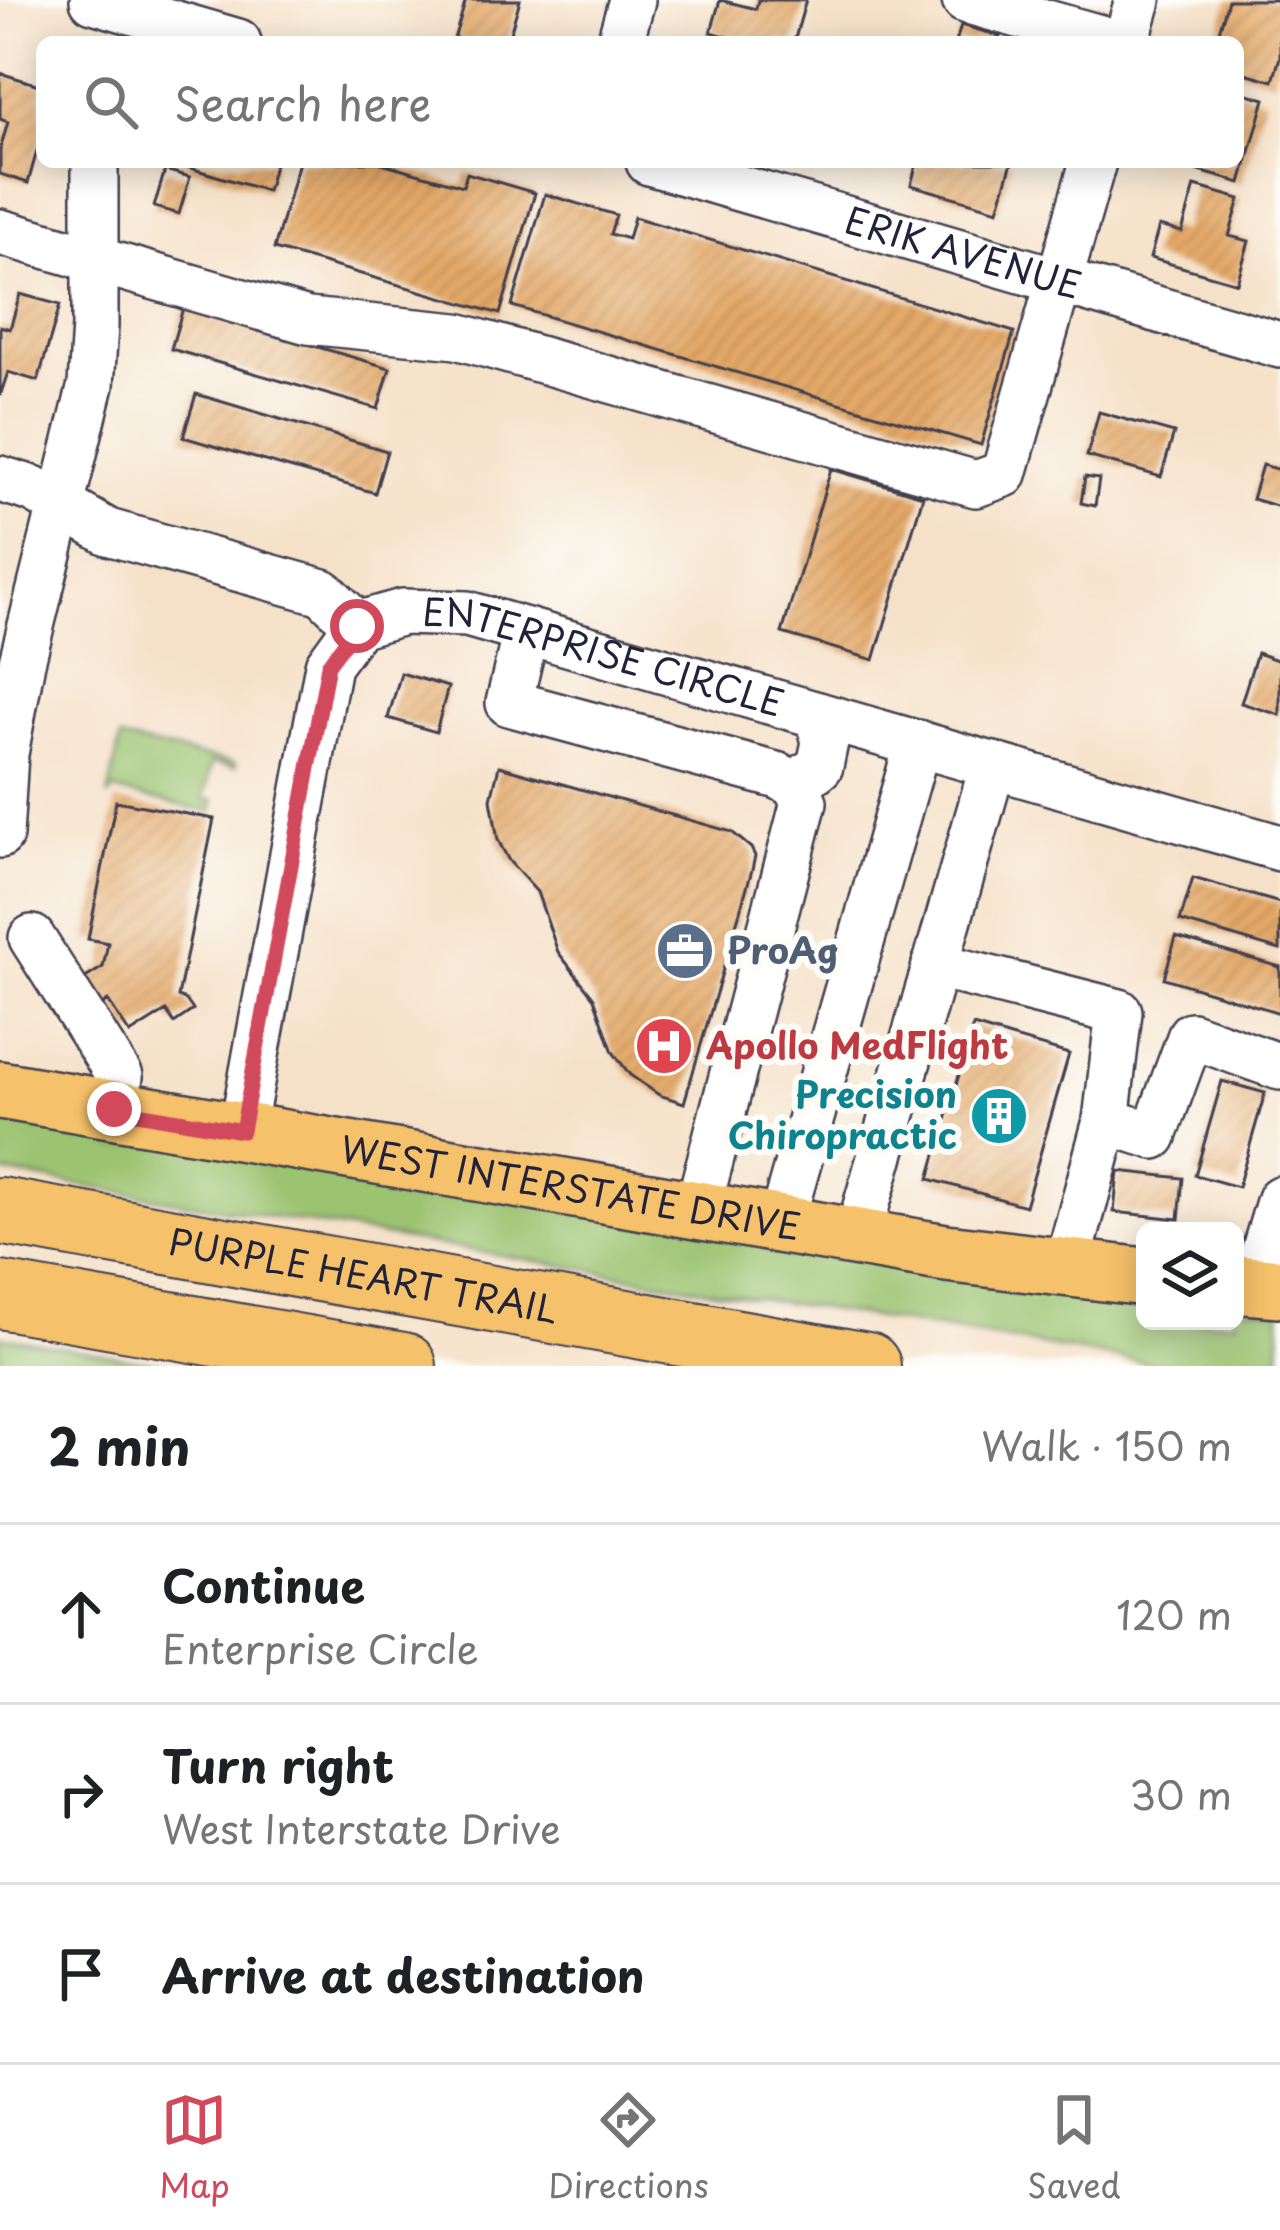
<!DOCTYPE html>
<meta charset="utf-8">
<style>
:root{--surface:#fff;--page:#f6f6f6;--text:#202124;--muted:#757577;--line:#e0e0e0;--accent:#d1495b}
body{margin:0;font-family:"Playpen Sans",sans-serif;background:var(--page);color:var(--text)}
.controls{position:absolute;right:36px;bottom:36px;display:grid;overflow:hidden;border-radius:18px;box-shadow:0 6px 30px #0003}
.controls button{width:108px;height:108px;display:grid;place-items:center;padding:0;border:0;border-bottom:3px solid var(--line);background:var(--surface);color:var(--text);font:60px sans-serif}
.stop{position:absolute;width:36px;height:36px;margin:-27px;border:9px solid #d1495b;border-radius:50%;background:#fff}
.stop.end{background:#d1495b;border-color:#fff;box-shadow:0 3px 12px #0008}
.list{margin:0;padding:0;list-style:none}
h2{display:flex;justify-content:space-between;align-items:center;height:156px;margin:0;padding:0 48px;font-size:51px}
h2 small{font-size:39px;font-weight:400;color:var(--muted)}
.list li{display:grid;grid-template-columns:78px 1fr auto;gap:36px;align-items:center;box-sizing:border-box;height:180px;padding:0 48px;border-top:3px solid var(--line)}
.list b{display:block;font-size:45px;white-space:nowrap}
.list p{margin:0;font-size:39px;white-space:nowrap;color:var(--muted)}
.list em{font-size:39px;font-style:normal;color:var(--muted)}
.icon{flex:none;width:66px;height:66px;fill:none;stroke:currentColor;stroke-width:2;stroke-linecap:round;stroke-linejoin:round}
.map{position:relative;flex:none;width:1280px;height:1366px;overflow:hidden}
.search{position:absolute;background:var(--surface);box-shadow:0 6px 30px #0003;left:36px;right:36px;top:36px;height:132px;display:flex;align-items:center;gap:30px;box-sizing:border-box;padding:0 42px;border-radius:18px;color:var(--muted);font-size:45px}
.sheet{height:696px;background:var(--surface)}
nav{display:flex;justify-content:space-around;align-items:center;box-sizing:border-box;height:168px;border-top:3px solid var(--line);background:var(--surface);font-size:33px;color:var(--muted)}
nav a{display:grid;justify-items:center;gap:6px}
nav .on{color:var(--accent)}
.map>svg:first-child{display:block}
.green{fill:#9bc36f;stroke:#5e7255;stroke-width:3}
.building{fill:url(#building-hatch)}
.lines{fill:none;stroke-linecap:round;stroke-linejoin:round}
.minor-casing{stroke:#423f50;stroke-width:50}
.major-casing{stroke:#423f50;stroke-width:62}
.highway-casing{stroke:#423f50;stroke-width:70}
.minor{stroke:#fff;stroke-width:45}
.major{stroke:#f5c16b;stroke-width:57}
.highway{stroke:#f5c16b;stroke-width:66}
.route{stroke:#d1495b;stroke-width:15}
.labels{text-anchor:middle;stroke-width:12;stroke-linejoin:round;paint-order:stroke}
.street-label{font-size:36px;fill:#22223b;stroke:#fdfcf7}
.service-label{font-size:36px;font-weight:bold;fill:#4e5e75;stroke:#fdfcf7;text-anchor:start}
.health-label{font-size:36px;font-weight:bold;fill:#be3a42;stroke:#fdfcf7;text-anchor:start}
.culture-label{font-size:36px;font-weight:bold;fill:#0d838f;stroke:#fdfcf7;text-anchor:end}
</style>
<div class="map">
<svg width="1280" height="1366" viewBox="0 0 1280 1366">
<defs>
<pattern id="building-hatch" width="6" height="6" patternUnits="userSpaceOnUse" patternTransform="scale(3)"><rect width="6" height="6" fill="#e4a968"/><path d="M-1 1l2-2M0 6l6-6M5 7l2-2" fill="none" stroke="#c3915b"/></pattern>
</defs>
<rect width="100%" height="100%" fill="#fdfcf7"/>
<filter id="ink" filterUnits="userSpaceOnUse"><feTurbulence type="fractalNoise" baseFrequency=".00833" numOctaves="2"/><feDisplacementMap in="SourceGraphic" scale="24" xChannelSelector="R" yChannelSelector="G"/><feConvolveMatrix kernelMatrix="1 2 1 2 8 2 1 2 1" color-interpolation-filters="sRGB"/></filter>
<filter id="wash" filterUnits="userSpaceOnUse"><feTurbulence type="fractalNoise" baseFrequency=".004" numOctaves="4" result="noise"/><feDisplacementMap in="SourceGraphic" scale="48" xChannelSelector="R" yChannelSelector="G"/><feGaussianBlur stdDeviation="2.7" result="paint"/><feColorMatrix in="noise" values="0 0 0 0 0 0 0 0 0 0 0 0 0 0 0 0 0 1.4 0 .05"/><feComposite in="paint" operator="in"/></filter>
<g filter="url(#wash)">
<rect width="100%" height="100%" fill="#f5e1c8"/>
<!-- green -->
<path class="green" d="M120 739 235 763V767L211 763 204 799 214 801 212 812 113 791 108 797Z
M0 1111 1145 1298V1321H1235V1307L1280 1311V1366H1166L0 1172Z
M0 1336 171 1366H0Z"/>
<g id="blocks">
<!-- building -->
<path class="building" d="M466 0H520L509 37 523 42H453Z
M720 0 756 9 758 0H806L794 42H746L711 32Z
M1228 0H1280V57L1273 81 1238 71V42H1216Z
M961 25 1000 36 998 42H956Z
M0 73 42 86V133L28 183 0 174V150L8 122 0 119Z
M1238 91 1265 99 1241 183 1192 169 1194 162H1238Z
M170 162H275L267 191Z
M299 162H378L463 186 467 173 535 193 500 314 274 249Z
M917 162H1012L998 210 911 185Z
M165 170 190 177 179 214 154 207Z
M1195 186 1240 199 1229 236 1249 241 1237 283 1150 258 1159 226 1182 232Z
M545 194 616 215 610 234 628 239 634 217 1014 332 981 445 512 306Z
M20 294 60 305 38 381 8 372 0 396V326L10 329Z
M183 308 390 368 378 409 171 349Z
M196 394 387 451 375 493 183 437Z
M1099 412 1174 433 1161 477 1087 456Z
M1262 465 1280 470V507L1252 499Z
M831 469 923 496 874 660 782 633Z
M1085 477 1099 479 1095 506 1081 503Z
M1257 653 1280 661V715L1241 703Z
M401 673 448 687 436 732 388 718Z
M499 766 732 832 751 848 755 856 752 870 684 1103 659 1095 630 1075 613 1052 594 998 558 952 537 892 509 861 498 840 491 799Z
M116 801 214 819 178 997 186 1000 193 1010 174 1023 166 1011 130 1034 108 1001 72 1024 79 982 103 967 108 943 88 939Z
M1193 878 1280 903V950L1180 921Z
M1176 937 1280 967V1013L1164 978Z
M973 1026 1069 1054 1025 1206 929 1179Z
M1222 1081 1265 1093 1238 1187 1195 1175Z
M1118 1171 1183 1178 1179 1219 1114 1212Z"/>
</g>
</g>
<g filter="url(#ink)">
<use href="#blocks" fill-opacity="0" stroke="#423f50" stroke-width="3"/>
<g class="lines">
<defs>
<g id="minor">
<path d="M93 0 238 42"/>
<path d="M965 0 1114 42"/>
<path d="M620 42 632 0"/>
<path d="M1126 42 1138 0"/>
<path id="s1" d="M649 162 1280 345"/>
<path d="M0 232 308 321 457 336 976 484 1004 474 1093 162"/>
<path d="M0 479 33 489 108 532 323 592 357 625"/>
<path d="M526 631 509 703 779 776 795 785 804 802 697 1211"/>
<path d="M795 785 820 766 825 742 818 715"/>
<path d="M0 835 5 754 22 662 91 385 95 326V162"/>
<path d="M32 938 120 1077 114 1109"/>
<path d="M935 965 1119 1012 1106 1121 1066 1270"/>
<path d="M1106 1121 1154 1136 1191 1035 1280 1067"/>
<path id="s2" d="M242 1131 328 665 357 625 403 612 467 614 1280 848"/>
<path d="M780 1226 918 743"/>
<path d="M857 1238 993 765"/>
<path d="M1254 1286 1280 1199"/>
</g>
<g id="major">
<path id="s3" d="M0 1090 946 1253 1145 1277"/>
<path d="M1235 1284 1280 1288"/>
</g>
<g id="highway">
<path id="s4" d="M0 1211 867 1366"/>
<path d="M0 1295 403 1366"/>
</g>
</defs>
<!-- minor casing -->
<use href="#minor" class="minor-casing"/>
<!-- major casing -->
<use href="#major" class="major-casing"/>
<!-- highway casing -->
<use href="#highway" class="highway-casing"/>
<!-- minor -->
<use href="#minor" class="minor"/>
<!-- major -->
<use href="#major" class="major"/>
<!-- highway -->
<use href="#highway" class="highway"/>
</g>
</g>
<g class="lines" filter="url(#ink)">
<!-- route -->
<path class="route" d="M114 1109 242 1131 328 665 357 626"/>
</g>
<!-- icons -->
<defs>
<symbol id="office-disc" viewBox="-11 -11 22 22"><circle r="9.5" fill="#5c6f8a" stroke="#fdfcf7"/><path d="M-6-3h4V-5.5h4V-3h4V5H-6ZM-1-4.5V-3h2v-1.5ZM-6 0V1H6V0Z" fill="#fff"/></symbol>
<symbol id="hospital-disc" viewBox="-11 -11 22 22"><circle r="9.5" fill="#e0444e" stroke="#fdfcf7"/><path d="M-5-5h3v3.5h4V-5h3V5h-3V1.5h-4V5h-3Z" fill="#fff"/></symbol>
<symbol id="building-disc" viewBox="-11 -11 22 22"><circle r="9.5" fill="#0f9aa8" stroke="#fdfcf7"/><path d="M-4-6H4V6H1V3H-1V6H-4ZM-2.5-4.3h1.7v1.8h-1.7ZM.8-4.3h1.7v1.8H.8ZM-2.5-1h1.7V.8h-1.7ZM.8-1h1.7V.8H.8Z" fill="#fff"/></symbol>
</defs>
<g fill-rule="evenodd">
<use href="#office-disc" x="652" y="918" width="66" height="66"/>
<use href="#hospital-disc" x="631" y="1013" width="66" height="66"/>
<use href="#building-disc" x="966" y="1083" width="66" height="66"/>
</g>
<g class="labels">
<!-- street labels -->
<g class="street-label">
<text dy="13" stroke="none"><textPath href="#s1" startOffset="327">ERIK AVENUE</textPath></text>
<text dy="13" stroke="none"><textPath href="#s2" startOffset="777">ENTERPRISE CIRCLE</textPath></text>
<text dy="13" stroke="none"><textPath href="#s3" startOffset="579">WEST INTERSTATE DRIVE</textPath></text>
<text dy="13" stroke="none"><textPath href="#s4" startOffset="369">PURPLE HEART TRAIL</textPath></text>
</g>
<!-- service labels -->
<g class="service-label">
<text x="727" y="964">ProAg</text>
</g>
<!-- health labels -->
<g class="health-label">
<text x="706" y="1059">Apollo MedFlight</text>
</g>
<!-- culture labels -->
<g class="culture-label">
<text x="957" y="1108">Precision<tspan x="957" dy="41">Chiropractic</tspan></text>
</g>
</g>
</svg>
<div class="controls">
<button><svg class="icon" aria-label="layers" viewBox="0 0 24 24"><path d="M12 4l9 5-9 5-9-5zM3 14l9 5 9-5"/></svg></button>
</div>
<div class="stop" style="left:357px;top:626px"></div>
<div class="stop end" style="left:114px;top:1109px"></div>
<div class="search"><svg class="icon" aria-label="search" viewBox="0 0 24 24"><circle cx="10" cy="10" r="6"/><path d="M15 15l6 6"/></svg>Search here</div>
</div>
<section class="sheet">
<h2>2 min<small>Walk · 150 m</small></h2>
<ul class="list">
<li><svg class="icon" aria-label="ahead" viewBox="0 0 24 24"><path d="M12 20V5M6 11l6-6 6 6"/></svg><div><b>Continue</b><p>Enterprise Circle</p></div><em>120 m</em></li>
<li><svg class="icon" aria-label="right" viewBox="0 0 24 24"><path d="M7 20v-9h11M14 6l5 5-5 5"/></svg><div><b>Turn right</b><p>West Interstate Drive</p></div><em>30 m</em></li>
<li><svg class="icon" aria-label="arrive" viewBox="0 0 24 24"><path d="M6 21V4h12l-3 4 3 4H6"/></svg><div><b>Arrive at destination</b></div></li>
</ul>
</section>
<nav>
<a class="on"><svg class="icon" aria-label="map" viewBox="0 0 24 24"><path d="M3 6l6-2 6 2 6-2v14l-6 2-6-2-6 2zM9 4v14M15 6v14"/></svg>Map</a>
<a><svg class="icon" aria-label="directions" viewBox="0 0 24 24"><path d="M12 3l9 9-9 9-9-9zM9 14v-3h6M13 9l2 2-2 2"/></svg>Directions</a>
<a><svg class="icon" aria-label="saved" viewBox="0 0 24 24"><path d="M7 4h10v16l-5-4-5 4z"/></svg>Saved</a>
</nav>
